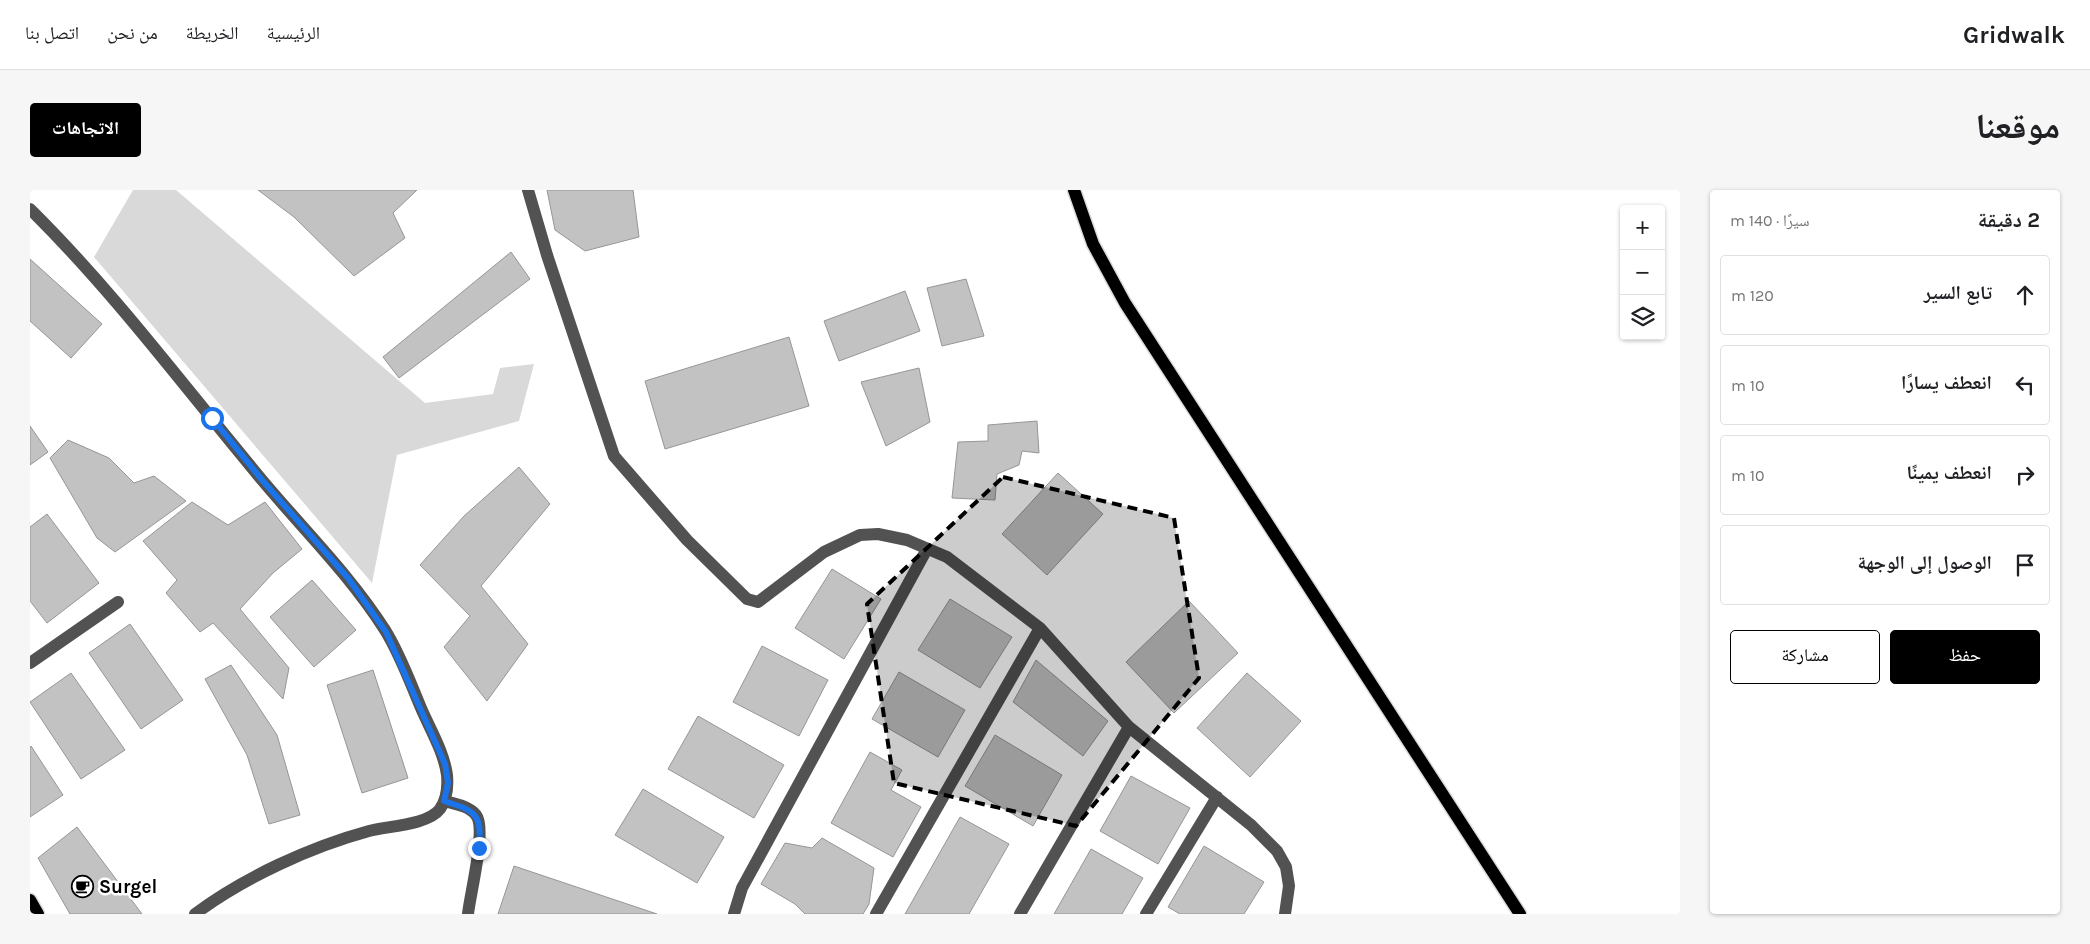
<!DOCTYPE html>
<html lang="ar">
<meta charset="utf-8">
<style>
:root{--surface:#fff;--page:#f6f6f6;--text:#202124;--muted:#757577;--line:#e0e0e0;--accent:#000}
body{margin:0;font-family:Karla,"Noto Naskh Arabic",sans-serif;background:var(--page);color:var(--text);direction:rtl}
.controls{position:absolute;right:15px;top:15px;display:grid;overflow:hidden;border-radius:5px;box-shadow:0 1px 4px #0004}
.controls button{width:45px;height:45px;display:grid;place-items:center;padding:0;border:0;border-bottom:1px solid var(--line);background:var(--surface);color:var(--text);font:25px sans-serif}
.stop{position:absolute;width:15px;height:15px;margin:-11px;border:4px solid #1a73e8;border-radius:50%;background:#fff}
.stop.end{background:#1a73e8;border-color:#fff;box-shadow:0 1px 5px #0008}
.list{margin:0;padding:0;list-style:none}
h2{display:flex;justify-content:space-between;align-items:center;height:65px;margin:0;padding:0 20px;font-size:21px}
h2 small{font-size:16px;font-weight:400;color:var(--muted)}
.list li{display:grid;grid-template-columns:32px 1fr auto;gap:15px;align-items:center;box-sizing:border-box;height:80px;margin:0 10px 10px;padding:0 10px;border:1px solid var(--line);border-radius:5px}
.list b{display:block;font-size:19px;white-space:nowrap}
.list em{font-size:16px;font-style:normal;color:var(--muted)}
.actions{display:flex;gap:10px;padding:15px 20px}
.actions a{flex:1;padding:11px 0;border:1px solid var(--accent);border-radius:5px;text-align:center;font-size:18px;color:var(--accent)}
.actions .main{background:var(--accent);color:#fff}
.icon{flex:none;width:28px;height:28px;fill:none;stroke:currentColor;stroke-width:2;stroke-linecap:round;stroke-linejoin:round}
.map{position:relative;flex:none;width:1650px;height:724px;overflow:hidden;direction:ltr;border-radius:5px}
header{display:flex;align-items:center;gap:30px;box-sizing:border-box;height:70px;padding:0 25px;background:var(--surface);border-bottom:1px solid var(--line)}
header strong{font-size:24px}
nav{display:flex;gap:28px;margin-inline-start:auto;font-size:18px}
.intro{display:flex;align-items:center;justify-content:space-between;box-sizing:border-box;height:120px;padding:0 30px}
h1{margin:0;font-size:35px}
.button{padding:12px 22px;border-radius:5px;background:var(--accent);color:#fff;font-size:18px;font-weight:700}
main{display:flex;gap:30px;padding:0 30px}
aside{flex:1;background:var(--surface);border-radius:5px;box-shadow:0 1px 4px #0004}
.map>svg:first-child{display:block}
.green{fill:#d9d9d9}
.building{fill:#c2c2c2;stroke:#969696}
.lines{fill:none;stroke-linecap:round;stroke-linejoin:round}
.major-casing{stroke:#dbdbdb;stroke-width:15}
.minor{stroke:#525252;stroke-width:12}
.major{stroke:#000;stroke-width:12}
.route{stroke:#1a73e8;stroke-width:6}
.marked{fill:#000;fill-opacity:0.2;stroke:#000;stroke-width:4;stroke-dasharray:10 6;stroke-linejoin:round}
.labels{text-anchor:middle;stroke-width:5;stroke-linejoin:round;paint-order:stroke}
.poi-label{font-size:19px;font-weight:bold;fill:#000;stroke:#fff;text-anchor:start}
</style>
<header>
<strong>Gridwalk</strong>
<nav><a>الرئيسية</a><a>الخريطة</a><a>من نحن</a><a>اتصل بنا</a></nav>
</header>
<div class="intro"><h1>موقعنا</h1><a class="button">الاتجاهات</a></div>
<main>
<aside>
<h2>2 دقيقة<small>سيرًا · 140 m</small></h2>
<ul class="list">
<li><svg class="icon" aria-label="ahead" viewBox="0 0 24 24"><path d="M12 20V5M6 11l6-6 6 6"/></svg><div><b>تابع السير</b></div><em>120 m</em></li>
<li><svg class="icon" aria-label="left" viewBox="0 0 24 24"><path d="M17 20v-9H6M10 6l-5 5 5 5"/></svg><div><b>انعطف يسارًا</b></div><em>10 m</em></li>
<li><svg class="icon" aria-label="right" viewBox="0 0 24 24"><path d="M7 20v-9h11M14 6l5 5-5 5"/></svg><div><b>انعطف يمينًا</b></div><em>10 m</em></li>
<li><svg class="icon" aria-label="arrive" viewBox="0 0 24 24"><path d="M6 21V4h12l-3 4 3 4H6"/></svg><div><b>الوصول إلى الوجهة</b></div></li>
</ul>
<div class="actions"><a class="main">حفظ</a><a>مشاركة</a></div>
</aside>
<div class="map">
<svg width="1650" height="724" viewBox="0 0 1650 724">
<rect width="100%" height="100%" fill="#fff"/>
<!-- green -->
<path class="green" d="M103 0H146L395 213 463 204 470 178 504 174 489 231 367 265 342 393 64 67Z"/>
<!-- building -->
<path class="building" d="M228 0H387L363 23 375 48 324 86 264 27Z
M517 0H603L609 47 555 61 525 40Z
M481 62 500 89 369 188 353 167Z
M0 69 72 134 41 168 0 131Z
M936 89 954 146 912 156 897 98Z
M875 101 890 141 809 171 794 131Z
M759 147 779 216 635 259 615 191Z
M889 178 900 232 856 256 831 192Z
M1007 231 1009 263 992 261 989 275 967 284 965 310 922 308 928 252 958 251V235Z
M0 236 18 262 0 275Z
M38 250 79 268 104 293 124 286 156 311 85 362 67 348 20 268Z
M489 277 520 314 451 396 498 454 457 511 414 457 440 426 390 375 434 326Z
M1028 283 1073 324 1017 385 972 344Z
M162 312 198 335 235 312 272 359 243 383 210 419 259 478 253 509 183 433 170 442 136 403 147 390 113 351Z
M17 324 69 393 17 433 0 411V337Z
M802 379 851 409 814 469 765 438Z
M282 390 326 440 284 477 240 427Z
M920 409 982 447 950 498 888 460Z
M1159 411 1208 463 1144 523 1096 472Z
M100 434 153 510 111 539 59 463Z
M732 456 798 490 769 546 703 512Z
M1006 470 1078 531 1053 566 983 512Z
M201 475 247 545 270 625 239 634 217 565 175 489Z
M343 480 378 588 332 603 297 495Z
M869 482 935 520 908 567 842 529Z
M41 483 95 560 51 589 0 512Z
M1217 483 1271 531 1220 587 1167 538Z
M668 526 754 575 724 628 638 579Z
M965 545 1032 585 1003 636 935 596Z
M1 556 33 605 0 627V557Z
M840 562 872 580 861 600 891 617 863 667 801 633Z
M1101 586 1160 618 1128 674 1070 641Z
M613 599 694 647 667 693 585 645Z
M930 627 979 654 939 724H875Z
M47 637 112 724H40L8 668Z
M792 648 844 678 839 714 833 724H775L765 714 731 694 755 653 782 658Z
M1174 656 1234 692 1214 724H1150L1138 717Z
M1061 659 1113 688 1092 724H1024Z
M484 676 627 724H468Z"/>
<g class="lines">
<defs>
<path id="major" d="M1044 0 1063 54 1095 113 1490 724
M0 710 8 724"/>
</defs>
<!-- major casing -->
<use href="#major" class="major-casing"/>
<!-- minor -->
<path class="minor" d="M498 0 517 65 584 266 657 350 717 409 728 412 794 362 830 345 848 344 877 350 917 367 1010 438 1099 537 1221 635 1247 661 1256 677 1259 696 1255 724
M0 19C85 103 156 199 232 290 273 339 320 385 355 440 370 464 380 492 391 518 400 539 414 562 417 585 418 596 417 609 410 619 398 635 358 636 339 641 280 657 213 688 165 724
M0 473 88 412
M414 611C425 614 439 616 446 625 457 639 440 704 438 724
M704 724 712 698 897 359
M846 724 1010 438
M990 724 1099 537
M1116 724 1187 607"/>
<!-- major -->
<use href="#major" class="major"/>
</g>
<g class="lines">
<!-- route -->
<path class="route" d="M182 228 232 290 318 388 356 442 415 574 418 593 414 611C446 621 452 624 449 658"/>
</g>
<!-- marked area -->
<path class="marked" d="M973 287 1144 328 1169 488 1046 636 864 593 837 414Z"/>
<!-- icons -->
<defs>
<symbol id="cafe-ring" viewBox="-11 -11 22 22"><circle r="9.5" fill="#fff" stroke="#000" stroke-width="1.5"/><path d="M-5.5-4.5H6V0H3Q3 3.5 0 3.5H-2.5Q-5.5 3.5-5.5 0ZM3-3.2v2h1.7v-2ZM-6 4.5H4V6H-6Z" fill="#000"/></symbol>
</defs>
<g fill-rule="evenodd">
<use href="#cafe-ring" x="40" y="684" width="25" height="25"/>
</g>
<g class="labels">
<!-- poi labels -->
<g class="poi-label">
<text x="69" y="703">Surgel</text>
</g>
</g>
</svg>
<div class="controls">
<button>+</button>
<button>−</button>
<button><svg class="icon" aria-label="layers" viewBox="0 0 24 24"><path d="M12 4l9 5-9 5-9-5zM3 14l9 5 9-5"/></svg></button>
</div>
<div class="stop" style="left:182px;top:228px"></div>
<div class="stop end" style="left:449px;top:658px"></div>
</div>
</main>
